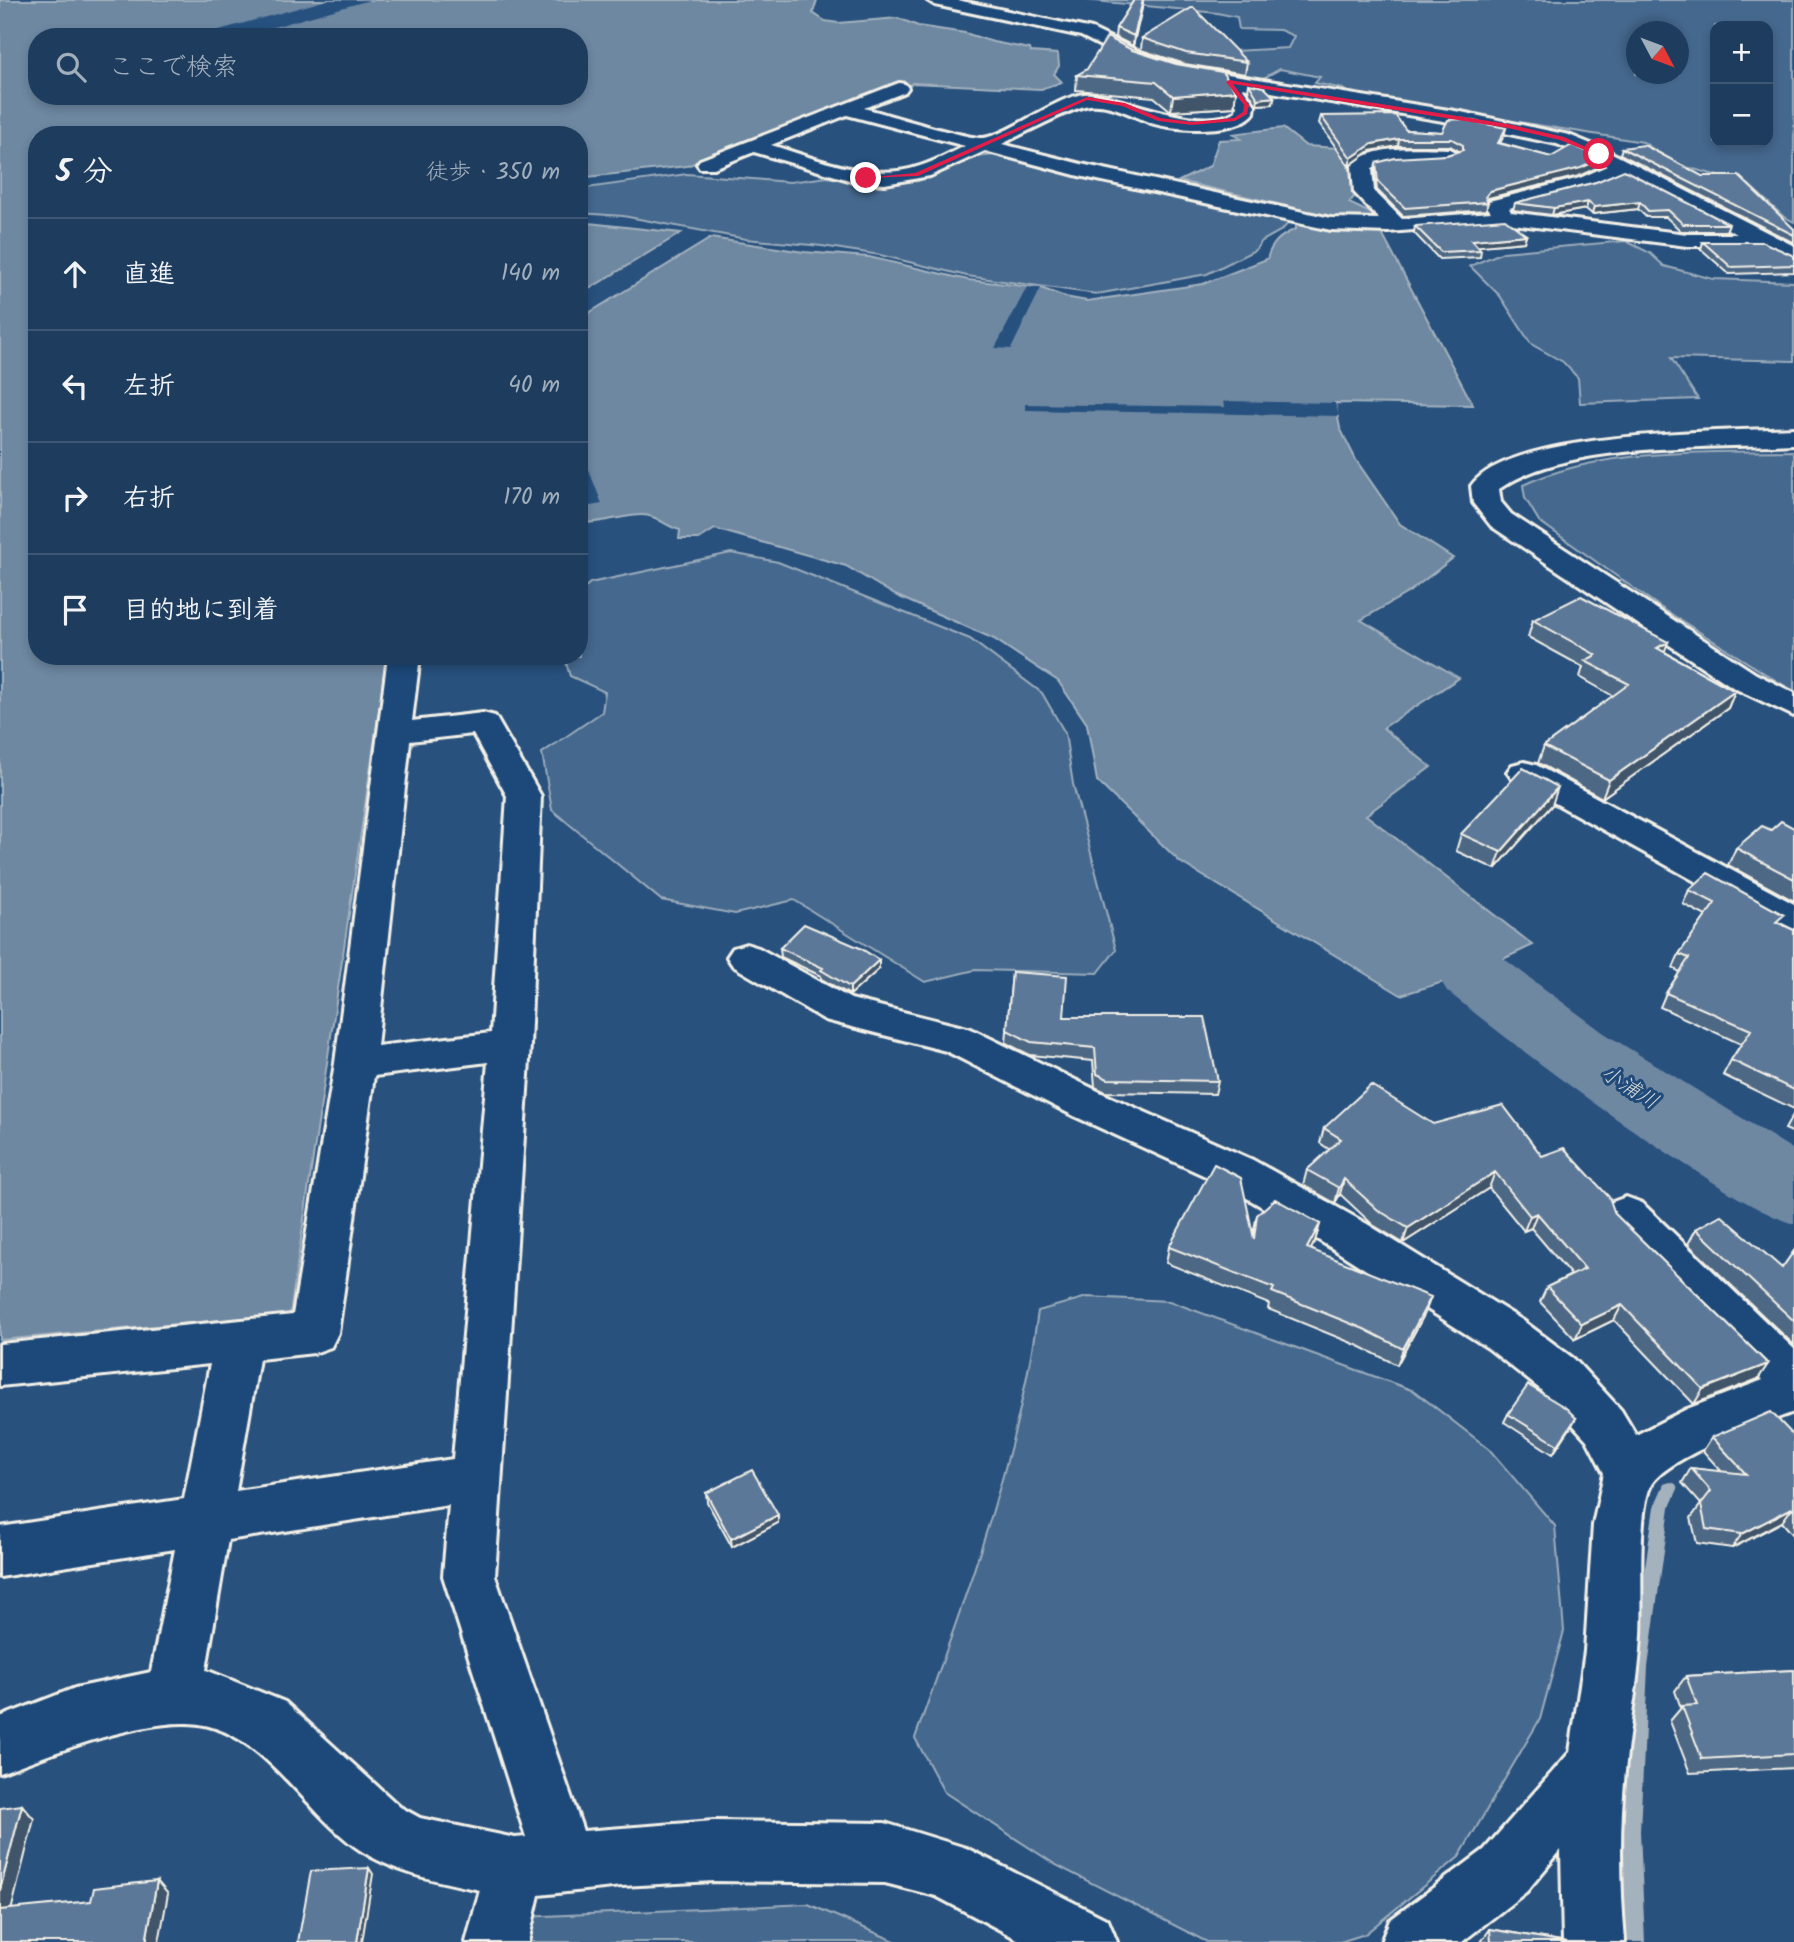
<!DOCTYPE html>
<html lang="ja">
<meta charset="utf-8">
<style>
:root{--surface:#1e3d5e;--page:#2b4867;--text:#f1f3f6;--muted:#a1aebc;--line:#3c5673}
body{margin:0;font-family:Kalam,"Klee One",sans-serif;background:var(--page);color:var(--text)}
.controls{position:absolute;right:21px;top:21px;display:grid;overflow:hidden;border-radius:14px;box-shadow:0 4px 10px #0003}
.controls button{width:63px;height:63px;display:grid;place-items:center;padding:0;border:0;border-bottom:2px solid var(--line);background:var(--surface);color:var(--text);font:35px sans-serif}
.compass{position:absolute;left:1626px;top:21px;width:63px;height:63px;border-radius:50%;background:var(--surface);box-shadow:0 4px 10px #0003;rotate:131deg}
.stop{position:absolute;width:21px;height:21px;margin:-16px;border:5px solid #e11d48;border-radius:50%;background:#fff}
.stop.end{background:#e11d48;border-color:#fff;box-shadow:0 2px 7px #0008}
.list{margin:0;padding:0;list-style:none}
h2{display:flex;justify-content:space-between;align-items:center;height:91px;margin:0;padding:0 28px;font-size:30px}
h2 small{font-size:23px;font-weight:400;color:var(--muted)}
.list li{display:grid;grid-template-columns:46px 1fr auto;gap:21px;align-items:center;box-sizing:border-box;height:112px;padding:0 28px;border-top:2px solid var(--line)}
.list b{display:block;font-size:26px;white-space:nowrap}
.list em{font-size:23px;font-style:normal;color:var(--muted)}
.icon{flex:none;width:38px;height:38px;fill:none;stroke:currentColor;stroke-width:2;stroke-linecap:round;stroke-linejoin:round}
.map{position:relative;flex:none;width:1794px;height:1942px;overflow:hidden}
.search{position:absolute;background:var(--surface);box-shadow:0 4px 10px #0003;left:28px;top:28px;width:560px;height:77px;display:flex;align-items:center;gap:18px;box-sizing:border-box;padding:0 24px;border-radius:28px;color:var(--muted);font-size:26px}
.panel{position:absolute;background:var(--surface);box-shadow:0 4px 10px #0003;left:28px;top:126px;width:560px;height:539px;border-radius:28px}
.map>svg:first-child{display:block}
.green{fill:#45688e;stroke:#9cacbb;stroke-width:2;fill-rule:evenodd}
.water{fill:#6e88a2;stroke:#a4b2be;stroke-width:2;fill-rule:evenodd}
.pier{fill:#28517e}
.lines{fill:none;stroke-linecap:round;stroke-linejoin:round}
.stream{fill:#a4b2be;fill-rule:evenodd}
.river{fill:#6e88a2;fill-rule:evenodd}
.minor-casing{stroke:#f4f1e8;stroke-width:6}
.minor{fill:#1f4a7a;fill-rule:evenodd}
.wall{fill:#4e6784;stroke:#f4f1e8;stroke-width:2}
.shaded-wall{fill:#40546b;stroke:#f4f1e8;stroke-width:2}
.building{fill:#5b7899;stroke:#f4f1e8;stroke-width:2}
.route{fill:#e11d48}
.labels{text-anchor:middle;stroke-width:6;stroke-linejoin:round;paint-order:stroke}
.water-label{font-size:21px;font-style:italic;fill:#d9dcda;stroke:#1f4a7a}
</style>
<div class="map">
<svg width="1794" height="1942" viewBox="0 0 1794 1942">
<rect width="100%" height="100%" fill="#28517e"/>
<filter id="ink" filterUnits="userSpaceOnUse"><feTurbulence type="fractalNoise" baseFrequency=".0143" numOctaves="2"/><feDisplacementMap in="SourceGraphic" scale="14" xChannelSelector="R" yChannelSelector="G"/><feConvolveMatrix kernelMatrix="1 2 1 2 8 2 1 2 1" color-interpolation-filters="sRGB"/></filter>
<g filter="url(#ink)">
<!-- green -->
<path class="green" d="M1085 0H1794V222L1784 217 1748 184 1675 164 1643 142 1350 95 1343 89 1315 83 1320 77 1280 69 1260 80 1174 64 1158 55 1288 48 1294 36 1280 30 1239 29 1237 17 1217 13ZM1715 26H1768V142H1715ZM1636 32H1678V74H1636Z
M995 155 1290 221 1282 230 1262 241 1255 250 1207 274 1097 294 967 276 880 255 822 246 746 239 623 216 579 213V189L687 174 790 182 827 177 867 184 918 181 975 157Z
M1626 241 1650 253 1664 266 1713 279 1794 282V361L1671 358 1698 399 1580 403 1578 378 1563 362 1531 344 1500 296 1470 266 1503 252Z
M1794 451V692L1660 607 1539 521 1525 498 1523 485C1605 447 1705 453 1794 451Z
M731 553 778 562 970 639 1042 693 1065 733 1073 784 1116 950 1098 973 975 970 925 982 794 900 735 914 661 900 552 810 542 753 602 712 605 692 570 676 564 656H579V593L590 583Z
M1087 1297 1169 1301 1414 1391 1489 1449 1555 1526 1564 1631 1540 1719 1459 1857 1365 1934 1340 1942H1207L1056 1865 944 1792 915 1738C965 1599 1018 1458 1038 1311Z
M808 1904 897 1942H514L523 1917Z"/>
<!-- water -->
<path class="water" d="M0 0H817L813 13 825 21 838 23 898 18 918 26 965 33 993 42 1030 49 1031 52 1058 54 1059 66 1054 74 1062 82 1041 89 912 83 909 86 898 83 687 166 579 178V135H37V656H387L290 1314 0 1340ZM37 37H579V96H37Z
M1283 128 1306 146 1354 149 1350 164 1355 196 1349 203 1379 217 1381 232 1473 405 1335 403 1340 428 1356 460 1400 524 1453 558 1409 592 1361 620 1459 678 1383 728 1431 767 1366 815 1533 945 1473 973 1401 995 1180 862 1097 781 1087 724 1058 681 994 639 895 595 846 566 715 529 699 539H679L680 530C665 527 657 514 640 515 619 516 600 524 579 523V319L711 238 804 252 869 257 968 280 1041 288 1065 297 1087 301 1203 284 1267 259C1272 242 1280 236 1296 229V208L1179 181 1210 166 1219 140 1241 139 1233 134Z
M579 222 681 233 579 295Z"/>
<!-- pier -->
<path class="pier" d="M327 0H370L238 37H194Z
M1027 287 1041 288 1011 349 995 348Z
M1224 401 1335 403 1339 416 1025 410V404L1225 407Z
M579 444 602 504 579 508Z"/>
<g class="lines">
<!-- stream -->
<path class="stream" d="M1670 1482 1676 1484 1678 1489 1670 1507 1648 1667 1640 1831 1645 1942H1625L1622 1831 1630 1667 1654 1507 1664 1484Z"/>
<!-- river -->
<path class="river" d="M1473 947 1499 955 1604 1033 1794 1150V1224C1754 1211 1721 1187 1686 1165 1602 1112 1524 1053 1447 991L1436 973 1447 955Z"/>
<defs>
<path id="minor" d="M927 0H957L1092 29 1144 54 1184 67 1461 112 1569 135 1606 150 1794 246V261L1761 246H1687L1505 223 1388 232 1331 230 1079 176 985 151 930 176 885 184 856 182 754 152 714 168H700L697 164 700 160 899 83 905 84 908 88 905 92 864 108C883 113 970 140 983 138 1012 134 1063 91 1091 94 1129 98 1203 134 1236 111L1237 105 1222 84 1175 76 1132 62 1081 36 935 5ZM1242 87 1461 124 1557 144 1607 166 1580 178 1489 201 1486 205 1491 212 1402 219 1374 191 1372 169C1393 157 1450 167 1460 155L1450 149C1424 149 1370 143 1352 166L1354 192 1379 219 1331 218 1081 164 1002 144C1019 136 1075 106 1090 105 1112 103 1132 116 1151 123 1175 131 1239 134 1254 113L1255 105ZM847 115 965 146C950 153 936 161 920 166 871 183 818 159 771 145ZM1622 174 1737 234H1687L1511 212 1509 208 1594 186Z
M1794 428V444C1710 449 1568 441 1499 489L1501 502 1511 514 1756 674 1794 693V716L1734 688 1491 526 1473 503 1471 486C1510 430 1727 432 1794 428Z
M388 656H420L412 721 483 713 495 716 541 796 530 1045 495 1576 583 1831 714 1821 885 1823 966 1848 1108 1920 1117 1942H1023L936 1896 885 1883 714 1881 622 1886 539 1895 528 1942H466L480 1890C438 1881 397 1874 360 1850 307 1815 266 1734 199 1724 147 1716 50 1754 0 1773V1717L75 1688 151 1672 175 1549 0 1577V1527L184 1499 210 1364 0 1386V1344L293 1315 335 1063ZM473 734 507 796 491 1033 377 1046 410 741ZM488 1062 453 1459 236 1491 259 1359 314 1353 331 1347 338 1333 374 1076ZM449 1505 443 1576 526 1837 515 1838 420 1818 400 1807 285 1702 206 1670 228 1540Z
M1524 762 1536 765 1794 904V933L1781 929 1512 779 1507 772 1512 765Z
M746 944 759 948 851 999 971 1029 1104 1094 1253 1160 1367 1224 1522 1320 1574 1359 1621 1410 1636 1435 1687 1409 1763 1380 1610 1227 1604 1215 1610 1203 1626 1197 1642 1203 1794 1349V1412C1764 1423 1662 1458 1650 1487 1637 1518 1643 1599 1641 1635 1639 1678 1630 1719 1626 1762 1619 1822 1620 1882 1625 1942H1563L1561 1850 1526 1892 1462 1942H1381L1390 1920 1484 1850 1570 1752 1585 1651 1593 1525 1604 1473 1587 1440 1540 1389 1488 1348 1335 1250 1223 1184 1074 1116 946 1051 825 1020 733 966 727 957 733 948Z"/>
</defs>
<!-- minor casing -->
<use href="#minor" class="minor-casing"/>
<!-- minor -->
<use href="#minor" class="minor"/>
</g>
<!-- wall -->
<path class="wall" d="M1134 0H1143L1133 46 1115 37 1116 28Z
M1142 38 1247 62 1245 74 1185 64 1141 50Z
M1132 50 1236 91 1234 107 1171 111 1154 97 1076 90 1077 75Z
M1249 84 1274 97 1273 104 1257 105 1248 91Z
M1321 116 1406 130 1442 132 1506 128 1504 136 1500 143 1551 157 1603 158 1601 166 1579 176 1488 198 1487 200 1488 202 1486 210 1403 216 1377 190 1375 171 1376 163 1447 155 1459 151 1450 146H1398L1370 151 1349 166 1319 123Z
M1622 148 1794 229V243L1620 154Z
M1596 182 1729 224 1726 231H1681L1666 217H1646L1638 209 1592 214 1586 209 1552 215 1513 210 1515 203Z
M1415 226 1526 235 1524 242 1478 246 1481 250 1480 257 1439 259 1414 233Z
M1703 242 1794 256V272L1729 274 1701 249Z
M1533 620 1665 652 1735 691 1728 708 1602 798 1538 763 1544 746 1613 696 1580 677 1583 667 1528 637Z
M1552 805 1495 869 1456 851 1461 834Z
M1794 828V901L1728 865 1736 848 1771 830Z
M1689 890 1780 923 1794 930V1109L1723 1075 1731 1060 1741 1044 1660 1007 1666 993 1680 972 1673 968 1679 954 1706 916 1683 904Z
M780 948 879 969 850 995 821 979V976L781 957Z
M1012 972 1064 1017 1218 1081 1215 1094 1106 1092 1095 1087 1093 1061 1030 1055 1006 1043Z
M1794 1113V1133L1785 1129Z
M1433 1124 1542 1156 1615 1214 1768 1364 1758 1379 1694 1404 1614 1320 1575 1339 1540 1302 1547 1287 1571 1275 1531 1228 1524 1231 1489 1188 1403 1243 1373 1225 1340 1194 1335 1203 1303 1185 1307 1170 1330 1150 1320 1143 1324 1128Z
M1257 1215 1320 1224 1315 1241 1311 1249 1425 1313 1397 1365 1359 1346 1268 1309 1269 1304 1166 1263 1169 1247 1253 1234Z
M1696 1229 1782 1268 1794 1251V1345L1688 1244Z
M1508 1414 1576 1418 1553 1454 1504 1422Z
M1794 1436V1536L1782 1522 1732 1548 1697 1543 1691 1518 1701 1504 1682 1483 1691 1468 1722 1472 1703 1451 1712 1437Z
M706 1493 778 1515V1523L732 1547 707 1502Z
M1794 1670V1768L1690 1773 1670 1721 1681 1708 1675 1691 1686 1676Z
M1490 1929 1567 1942H1481Z"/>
<!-- shaded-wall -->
<path class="shaded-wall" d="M1143 0V5L1133 46 1134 36Z
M1236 91 1234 107 1171 111 1173 96Z
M1274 97 1273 104 1257 105 1258 99Z
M1399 139 1398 146 1370 151 1349 166 1351 158 1372 144Z
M1603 158 1601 166 1579 176 1488 198 1486 202 1485 197 1490 191Z
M1588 202 1586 209 1552 215 1554 208Z
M1640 202 1638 209 1592 214 1594 207Z
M1526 235 1524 242 1471 247 1472 240Z
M1668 642 1662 659 1657 648Z
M1735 691 1728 708 1602 798 1609 780Z
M1558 787 1552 805 1495 869 1501 852Z
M879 960V969L850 995V987Z
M1495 1172 1489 1188 1403 1243 1408 1228Z
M1344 1179 1340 1194 1335 1203 1339 1188Z
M1537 1213 1531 1228 1524 1231 1530 1216Z
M1320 1224 1315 1241 1303 1265 1307 1248Z
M1431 1297 1425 1313 1397 1365 1403 1349Z
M1622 1305 1614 1320 1575 1339 1582 1324Z
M1768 1364 1758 1379 1694 1404 1703 1389Z
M1576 1418 1571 1427 1553 1454 1558 1445Z
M1792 1508 1782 1522 1732 1548 1742 1534Z
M778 1515V1523L732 1547 731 1539Z
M22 1805 34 1819 8 1923 0 1916V1890Z
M369 1868 373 1874 362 1942H357Z
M157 1881 168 1894 159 1942H146Z"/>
<!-- building -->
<path class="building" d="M1134 0H1143L1134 36 1116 28Z
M1193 7 1247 62 1186 53 1142 38Z
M1107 37 1132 50 1176 64 1222 72 1236 91 1173 96 1156 82 1077 75 1087 69Z
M1249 84 1264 87 1274 97 1258 99Z
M1395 115 1406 130 1442 132 1448 120 1462 119 1506 128 1498 143 1551 157 1572 145 1603 158 1581 168 1490 191 1485 197 1488 202 1405 208 1378 182 1376 163 1395 158 1447 155 1463 150V145L1452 139H1399L1372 144 1351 158 1321 116Z
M1644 145 1702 176H1739L1794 229V235L1622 148Z
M1624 170 1729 224H1683L1668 210 1648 211 1640 202 1594 207 1588 202 1554 208 1515 203 1596 182Z
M1505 219 1526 235 1472 240 1481 250 1441 252 1415 226Z
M1703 242H1763L1794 256V265L1731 267Z
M1581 596 1668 642 1657 648 1735 691 1609 780 1544 746 1629 684 1585 661 1596 655 1533 620Z
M1523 768 1558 787 1501 852 1461 834Z
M1781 821 1794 828V879L1736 848 1762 826 1771 830Z
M1708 873 1784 915 1776 922 1794 930V1090L1731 1060 1751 1030 1666 993 1689 958 1679 954 1715 903 1689 890Z
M804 924 860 948 879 960 850 987 821 970 823 968 780 948Z
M1012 972 1067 976 1064 1017H1204L1218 1081 1108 1079 1097 1074 1095 1048 1031 1042 1007 1030Z
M1371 1085 1433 1124 1503 1105 1542 1156 1564 1148 1609 1197 1615 1214 1768 1364 1703 1389 1622 1305 1582 1324 1547 1287 1585 1269 1537 1213 1530 1216 1495 1172 1408 1228 1378 1210 1344 1179 1339 1188 1307 1170 1341 1139 1324 1128Z
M1214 1164 1241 1178 1254 1239 1257 1215 1275 1199 1320 1224 1307 1248 1431 1297 1403 1349 1364 1329 1272 1292 1274 1288 1169 1247Z
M1721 1215 1782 1268 1794 1251V1321L1696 1229Z
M1528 1385 1566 1408 1576 1418 1558 1445 1508 1414Z
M1771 1412 1794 1436V1510L1792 1508 1742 1534 1706 1529 1701 1504 1711 1491 1691 1468 1746 1474 1712 1437Z
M752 1470 778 1515 731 1539 706 1493Z
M1794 1670V1754L1702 1759 1682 1706 1697 1705 1686 1676Z
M22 1805 0 1890V1808Z
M369 1868 357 1942H298L311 1871Z
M157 1881 146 1942H0V1910L91 1901 94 1888Z
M1490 1929 1567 1942H1491Z"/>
</g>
<!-- route -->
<path class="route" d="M1229 80 1508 124 1564 137 1601 154 1597 155 1560 140 1508 128 1233 84 1249 105 1247 114 1235 121 1192 125 1158 121 1122 106 1087 100 918 176 863 178 915 173 1087 97 1125 103 1160 118 1192 122 1234 118 1243 112 1244 105 1226 82Z"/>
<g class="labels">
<!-- water labels -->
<g class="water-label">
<text transform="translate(1630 1087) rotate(32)" y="7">小浦川</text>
</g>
</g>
</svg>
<div class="controls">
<button>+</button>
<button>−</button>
</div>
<svg class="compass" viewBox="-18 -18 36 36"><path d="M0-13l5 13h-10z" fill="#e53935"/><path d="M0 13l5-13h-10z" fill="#a1aebc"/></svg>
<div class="stop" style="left:1599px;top:154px"></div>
<div class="stop end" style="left:866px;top:178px"></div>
<div class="search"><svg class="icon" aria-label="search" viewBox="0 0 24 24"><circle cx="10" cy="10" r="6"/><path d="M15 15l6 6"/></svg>ここで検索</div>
<section class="panel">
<h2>5 分<small>徒歩 · 350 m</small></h2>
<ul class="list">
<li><svg class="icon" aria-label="ahead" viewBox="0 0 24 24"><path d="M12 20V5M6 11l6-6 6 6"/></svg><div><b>直進</b></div><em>140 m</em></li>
<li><svg class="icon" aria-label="left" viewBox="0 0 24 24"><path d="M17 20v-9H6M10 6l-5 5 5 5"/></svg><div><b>左折</b></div><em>40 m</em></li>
<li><svg class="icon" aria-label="right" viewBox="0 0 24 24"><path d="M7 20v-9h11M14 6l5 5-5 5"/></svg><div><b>右折</b></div><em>170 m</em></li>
<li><svg class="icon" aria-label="arrive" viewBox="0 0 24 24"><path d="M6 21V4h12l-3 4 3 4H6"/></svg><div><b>目的地に到着</b></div></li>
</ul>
</section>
</div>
